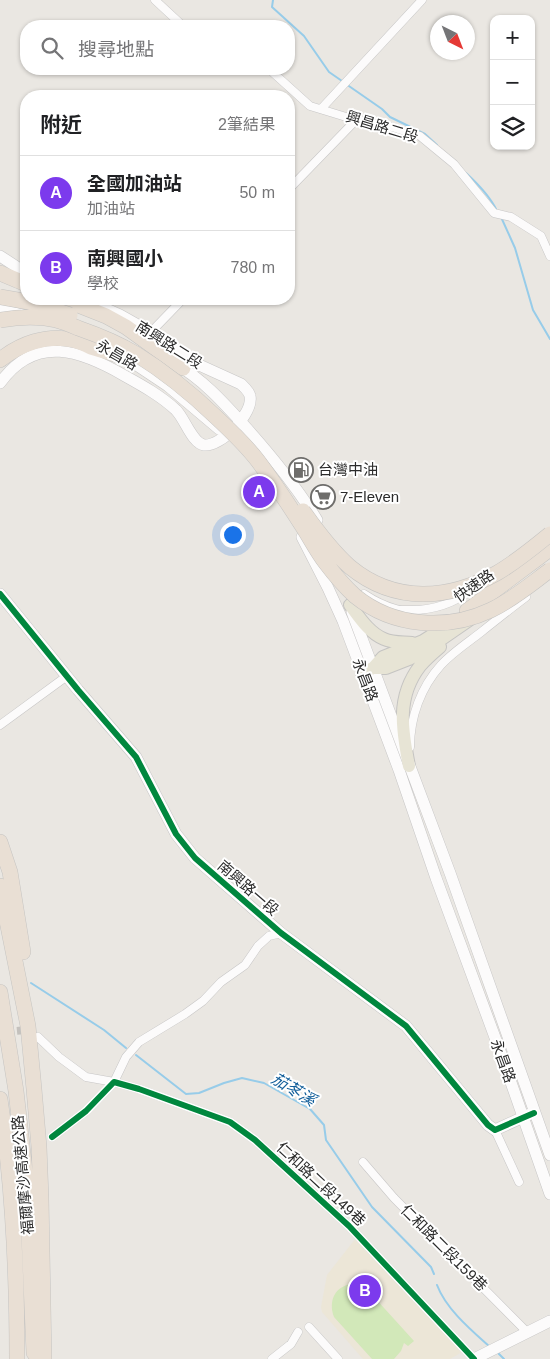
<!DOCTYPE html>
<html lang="zh-TW">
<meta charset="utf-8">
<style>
:root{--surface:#fff;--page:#f2f2f2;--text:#202124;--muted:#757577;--line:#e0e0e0;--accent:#7c3aed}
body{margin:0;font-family:Arial,"Noto Sans TC",sans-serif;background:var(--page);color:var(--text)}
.controls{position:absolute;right:15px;top:15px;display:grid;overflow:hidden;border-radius:10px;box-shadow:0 1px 4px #0004}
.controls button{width:45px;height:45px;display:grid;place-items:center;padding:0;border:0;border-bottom:1px solid var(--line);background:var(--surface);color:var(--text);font:25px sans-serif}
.compass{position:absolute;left:430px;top:15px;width:45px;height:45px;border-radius:50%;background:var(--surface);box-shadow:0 1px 4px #0004;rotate:138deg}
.you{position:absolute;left:232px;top:534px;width:18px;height:18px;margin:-12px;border:4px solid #fff;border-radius:50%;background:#1a73e8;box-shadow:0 0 0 8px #1a73e833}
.badge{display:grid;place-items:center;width:32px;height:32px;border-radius:50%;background:var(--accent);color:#fff;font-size:16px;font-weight:700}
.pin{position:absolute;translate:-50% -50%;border:2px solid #fff;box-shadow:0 1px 5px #0006}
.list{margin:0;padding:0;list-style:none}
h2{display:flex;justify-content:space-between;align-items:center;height:65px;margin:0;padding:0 20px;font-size:21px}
h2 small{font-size:16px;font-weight:400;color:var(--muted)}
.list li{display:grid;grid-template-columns:32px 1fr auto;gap:15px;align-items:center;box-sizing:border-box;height:75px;padding:0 20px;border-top:1px solid var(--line)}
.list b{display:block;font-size:19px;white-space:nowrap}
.list p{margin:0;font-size:16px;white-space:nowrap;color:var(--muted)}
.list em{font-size:16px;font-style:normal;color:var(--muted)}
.icon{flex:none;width:28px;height:28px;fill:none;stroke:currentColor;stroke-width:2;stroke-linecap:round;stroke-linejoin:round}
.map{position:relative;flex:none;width:550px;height:1359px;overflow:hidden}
.search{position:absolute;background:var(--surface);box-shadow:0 1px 4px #0004;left:20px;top:20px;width:275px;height:55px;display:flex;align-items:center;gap:12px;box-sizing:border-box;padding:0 18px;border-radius:20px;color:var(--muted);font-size:19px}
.panel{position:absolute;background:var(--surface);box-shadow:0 1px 4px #0004;left:20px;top:90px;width:275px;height:215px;border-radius:20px}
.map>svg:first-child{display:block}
.education{fill:#ece6d7}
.pitch{fill:#d2e8b9}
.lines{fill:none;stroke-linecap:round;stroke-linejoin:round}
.stream{stroke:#97cce9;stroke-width:2}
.street-tunnel{stroke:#c4c1bd;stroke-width:8;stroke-dasharray:8 4;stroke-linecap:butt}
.street-casing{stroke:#c7c6c6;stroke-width:9}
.secondary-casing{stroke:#c7c6c6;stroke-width:12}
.primary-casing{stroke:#c5c4c2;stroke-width:14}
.highway-casing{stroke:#c5c4c2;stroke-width:16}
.street{stroke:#fcfbfb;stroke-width:8}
.secondary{stroke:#fcfbfb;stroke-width:11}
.primary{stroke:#e7e4d5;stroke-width:12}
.highway{stroke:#e9dfd4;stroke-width:15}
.highway-bridge-casing{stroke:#c5c4c2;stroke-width:16;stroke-linecap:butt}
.highway-bridge{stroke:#e9dfd4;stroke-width:15}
.cycleway-casing{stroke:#fff;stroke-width:9}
.cycleway{stroke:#00873e;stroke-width:6}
.labels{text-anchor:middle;stroke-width:4;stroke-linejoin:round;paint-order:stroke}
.street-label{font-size:15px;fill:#2b2b2b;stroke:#fff}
.poi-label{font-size:15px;fill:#2b2b2b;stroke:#fff;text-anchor:start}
.water-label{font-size:16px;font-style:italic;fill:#115e9a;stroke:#fff}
</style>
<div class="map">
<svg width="550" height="1359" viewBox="0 0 550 1359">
<rect width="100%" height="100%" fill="#eae7e2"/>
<!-- education -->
<path class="education" d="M356 1238 464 1351 450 1359H363L322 1312 321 1307 327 1275Z"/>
<!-- pitch -->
<path class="pitch" d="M355 1276 414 1341 408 1346 404 1343 401 1351 394 1359H372L334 1317C328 1301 335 1286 352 1284L350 1281Z"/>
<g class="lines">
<!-- stream -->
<path class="stream" d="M273 0 272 7 304 36 329 72 342 81
M346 84 382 109 390 117 425 134 437 145
M466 173C478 184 490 196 497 211
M501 217 515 248 533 310 550 339
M31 983 104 1030 126 1048
M136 1055 186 1094 199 1093 224 1083 242 1078 264 1083 310 1109 324 1125 326 1140 372 1207 431 1267 434 1274
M437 1285C446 1309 471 1330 490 1347
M497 1352 504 1359"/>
<!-- street-tunnel -->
<path class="street-tunnel" d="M5 1032 26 1030 30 1031"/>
<defs>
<path id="street" d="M155 0 183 26
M269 69 310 106 356 120 392 127 420 136 454 164 494 213 511 217 541 236 550 256
M321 109 422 0
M289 189 356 120
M150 333 183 299
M364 594C373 600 385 606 396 609 400 610 404 610 408 610 433 611 453 604 473 589
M0 725 67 676
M410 747C410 717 421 687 441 665 452 653 467 643 480 633 495 621 510 609 526 597
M38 1037 59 1057 86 1077 114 1082 126 1057 139 1042 185 1014 203 1001 221 982 245 965 258 946 269 936 281 933
M495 1130 519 1182
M52 1137 86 1111 114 1082 139 1089 230 1122 255 1140 349 1226 474 1359
M363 1162 394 1198 528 1333
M309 1327 338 1359
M272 1359 291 1344 298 1332"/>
<path id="secondary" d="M0 256 26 273
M0 309 23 315
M116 353 138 366 168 386 219 429
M176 364C202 379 222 401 242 423 270 454 295 484 317 520
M0 383C36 333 82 351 125 376 143 386 161 396 176 410 185 419 192 443 204 445 221 447 254 413 250 396 249 391 245 388 241 384L197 364 136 324 120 315 84 299
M302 537 328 588 343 621 399 770 436 878 500 1051 550 1194
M0 594 78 690 136 757 176 834 195 858 281 933 406 1026 488 1125 495 1130 530 1114
M352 612 450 873 550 1155
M474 1359 550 1321"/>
<path id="primary" d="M350 605C359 617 369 633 384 639 392 643 403 642 412 643
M373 668 383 657 423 641 442 629
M362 673 373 668H386L409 659 430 647 472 618
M409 766C402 730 396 697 420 666 426 659 433 653 440 647"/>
<path id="highway" d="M0 273 26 284
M63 299 106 316 126 327 183 368
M0 360C20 344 46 334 73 340 79 341 85 344 91 347 101 350 111 353 121 356
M467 611 550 549
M0 842 10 872 23 952
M0 886 28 1026 34 1089 39 1147 41 1198 44 1359
M0 992 16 1091 27 1189 34 1353
M0 1099C13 1185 17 1272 17 1359"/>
</defs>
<!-- street casing -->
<use href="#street" class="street-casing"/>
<!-- secondary casing -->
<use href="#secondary" class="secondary-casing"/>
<!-- primary casing -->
<use href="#primary" class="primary-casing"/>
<!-- highway casing -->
<use href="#highway" class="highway-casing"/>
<!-- street -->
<use href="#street" class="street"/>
<!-- secondary -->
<use href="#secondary" class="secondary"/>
<!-- primary -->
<use href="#primary" class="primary"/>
<!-- highway -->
<use href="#highway" class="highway"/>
<defs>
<path id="highway-bridge" d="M0 297 29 302 70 315
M0 320C18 317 38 316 56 320 64 322 71 325 78 328 98 335 118 343 136 354 165 372 192 394 216 417 231 431 246 445 258 461 273 481 287 502 301 524 309 536 316 550 325 562 334 574 344 586 355 596 393 627 447 631 491 610 512 600 531 584 550 570
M303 511C317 531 332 551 350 567 395 604 449 600 497 573 516 562 533 548 550 534"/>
</defs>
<!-- highway-bridge casing -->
<use href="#highway-bridge" class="highway-bridge-casing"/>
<!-- highway-bridge -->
<use href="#highway-bridge" class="highway-bridge"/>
<defs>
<path id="cycleway" d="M0 594 78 690 136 757 176 834 195 858 281 933 406 1026 488 1125 495 1130 534 1113
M52 1137 86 1111 114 1082 139 1089 230 1122 255 1140 349 1226 474 1359"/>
</defs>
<!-- cycleway casing -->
<use href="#cycleway" class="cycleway-casing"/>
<!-- cycleway -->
<use href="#cycleway" class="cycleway"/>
</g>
<!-- icons -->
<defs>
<symbol id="fuel-ring" viewBox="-11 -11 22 22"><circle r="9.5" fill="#fff" stroke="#6e6d6b" stroke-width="1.5"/><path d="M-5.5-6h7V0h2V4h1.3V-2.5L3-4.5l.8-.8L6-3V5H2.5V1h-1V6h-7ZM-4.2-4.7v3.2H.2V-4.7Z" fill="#6e6d6b"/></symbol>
<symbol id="supermarket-ring" viewBox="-11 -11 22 22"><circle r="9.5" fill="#fff" stroke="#6e6d6b" stroke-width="1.5"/><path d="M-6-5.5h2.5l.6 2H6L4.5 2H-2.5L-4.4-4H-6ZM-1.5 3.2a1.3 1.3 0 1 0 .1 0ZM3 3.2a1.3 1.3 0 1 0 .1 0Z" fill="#6e6d6b"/></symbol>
</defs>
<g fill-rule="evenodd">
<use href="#fuel-ring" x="287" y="456" width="28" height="28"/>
<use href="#supermarket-ring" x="309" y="483" width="28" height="28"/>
</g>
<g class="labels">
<!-- street labels -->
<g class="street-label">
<text transform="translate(382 127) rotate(17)" y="5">興昌路二段</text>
<text transform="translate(169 345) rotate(32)" y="5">南興路二段</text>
<text transform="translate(117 355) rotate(30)" y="5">永昌路</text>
<text transform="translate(474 586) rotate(-35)" y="5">快速路</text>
<text transform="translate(365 680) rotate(69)" y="5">永昌路</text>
<text transform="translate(248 888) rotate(41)" y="5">南興路一段</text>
<text transform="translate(503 1061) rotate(70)" y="5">永昌路</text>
<text transform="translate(23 1175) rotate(-95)" y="5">福爾摩沙高速公路</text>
<text transform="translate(321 1184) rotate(43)" y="5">仁和路二段149巷</text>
<text transform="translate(444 1248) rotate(45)" y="5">仁和路二段159巷</text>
</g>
<!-- poi labels -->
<g class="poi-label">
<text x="318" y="475">台灣中油</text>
<text x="340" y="502">7-Eleven</text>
</g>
<!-- water labels -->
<g class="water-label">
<text transform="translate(294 1089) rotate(31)" y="6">茄苳溪</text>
</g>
</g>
</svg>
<div class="controls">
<button>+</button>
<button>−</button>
<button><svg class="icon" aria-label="layers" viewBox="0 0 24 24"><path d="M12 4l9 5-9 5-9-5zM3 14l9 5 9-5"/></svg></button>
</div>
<svg class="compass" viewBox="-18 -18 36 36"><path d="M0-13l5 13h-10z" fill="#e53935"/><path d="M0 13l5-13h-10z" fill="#757577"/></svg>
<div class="you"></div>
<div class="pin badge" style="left:259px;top:492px">A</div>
<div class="pin badge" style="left:365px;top:1291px">B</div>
<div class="search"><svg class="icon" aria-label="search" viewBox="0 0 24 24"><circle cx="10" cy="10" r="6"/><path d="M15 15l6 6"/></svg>搜尋地點</div>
<section class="panel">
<h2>附近<small>2筆結果</small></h2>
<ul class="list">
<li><span class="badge">A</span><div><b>全國加油站</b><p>加油站</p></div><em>50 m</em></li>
<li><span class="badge">B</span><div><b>南興國小</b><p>學校</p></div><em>780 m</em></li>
</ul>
</section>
</div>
